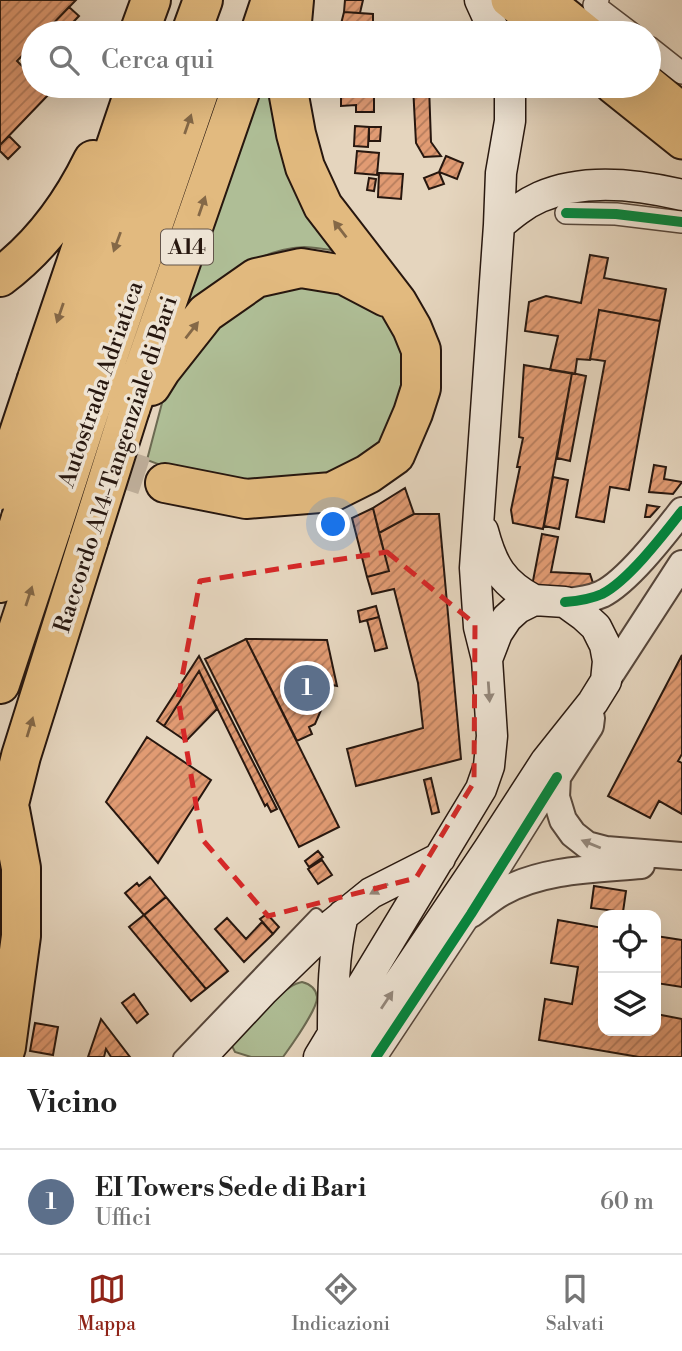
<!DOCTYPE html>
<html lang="it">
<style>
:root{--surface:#fff;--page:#f6f6f6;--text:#222;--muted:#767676;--line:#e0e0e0;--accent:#8f2418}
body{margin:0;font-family:"Libre Bodoni",serif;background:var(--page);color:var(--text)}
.controls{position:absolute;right:21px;bottom:21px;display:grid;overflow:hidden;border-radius:14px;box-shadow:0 7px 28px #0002}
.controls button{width:63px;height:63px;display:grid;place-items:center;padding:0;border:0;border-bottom:2px solid var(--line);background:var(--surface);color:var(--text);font:35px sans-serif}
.you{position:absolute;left:334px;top:525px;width:24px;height:24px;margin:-18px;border:5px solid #fff;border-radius:50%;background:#1a73e8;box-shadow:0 0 0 10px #1a73e833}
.badge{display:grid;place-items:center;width:46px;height:46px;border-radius:50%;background:var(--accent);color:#fff;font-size:23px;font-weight:700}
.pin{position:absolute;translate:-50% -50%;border:4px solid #fff;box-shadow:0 2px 7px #0006}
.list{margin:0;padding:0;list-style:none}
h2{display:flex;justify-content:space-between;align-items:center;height:91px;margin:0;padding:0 28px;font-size:30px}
h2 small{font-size:23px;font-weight:400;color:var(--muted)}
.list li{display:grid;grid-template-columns:46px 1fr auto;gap:21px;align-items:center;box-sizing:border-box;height:105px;padding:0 28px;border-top:2px solid var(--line)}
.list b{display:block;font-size:26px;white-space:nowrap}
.list p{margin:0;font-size:23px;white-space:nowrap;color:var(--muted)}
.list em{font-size:23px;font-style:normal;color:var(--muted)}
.icon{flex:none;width:38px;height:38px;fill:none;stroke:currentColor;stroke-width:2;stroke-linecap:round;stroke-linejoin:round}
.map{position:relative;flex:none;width:682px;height:1057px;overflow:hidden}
.search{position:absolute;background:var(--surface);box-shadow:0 7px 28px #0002;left:21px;right:21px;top:21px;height:77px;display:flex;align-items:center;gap:18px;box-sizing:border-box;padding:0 24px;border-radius:38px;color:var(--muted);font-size:26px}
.sheet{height:196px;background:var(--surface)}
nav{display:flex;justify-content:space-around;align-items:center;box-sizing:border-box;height:98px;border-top:2px solid var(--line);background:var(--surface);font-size:19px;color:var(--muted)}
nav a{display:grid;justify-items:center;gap:4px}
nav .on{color:var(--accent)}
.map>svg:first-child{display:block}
.green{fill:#afbe96;stroke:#6b6a52;stroke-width:2}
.building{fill:url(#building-hatch);stroke:#27170f;stroke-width:2}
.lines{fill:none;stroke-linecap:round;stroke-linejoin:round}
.motorway-tunnel{stroke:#bfaf9b;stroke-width:38;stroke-dasharray:38 19;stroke-linecap:butt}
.service-casing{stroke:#56463b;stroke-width:14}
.minor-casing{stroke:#56463b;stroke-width:24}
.tertiary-casing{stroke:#56463b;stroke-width:30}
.secondary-casing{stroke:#27170f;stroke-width:33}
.primary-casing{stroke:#27170f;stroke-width:37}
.motorway-casing{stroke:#27170f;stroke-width:42}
.service{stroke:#eee4d5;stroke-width:10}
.minor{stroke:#eee4d5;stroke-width:21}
.tertiary{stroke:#eee4d5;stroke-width:26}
.secondary{stroke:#eee4d5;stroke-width:30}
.primary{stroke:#e2ba7f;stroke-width:33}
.motorway{stroke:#e2ba7f;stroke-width:38}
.motorway-bridge-casing{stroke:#27170f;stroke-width:42;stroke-linecap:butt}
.motorway-bridge{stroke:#e2ba7f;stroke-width:38}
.cycleway-casing{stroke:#eee4d5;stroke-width:15}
.cycleway{stroke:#00873e;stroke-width:10}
.oneway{fill:#846847}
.oneway2{fill:#94887c}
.marked{fill:none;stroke:#d62828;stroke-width:5;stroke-dasharray:14 9;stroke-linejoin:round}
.labels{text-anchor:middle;stroke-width:7;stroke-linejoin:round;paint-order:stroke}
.shield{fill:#eee4d5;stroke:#63544a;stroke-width:2}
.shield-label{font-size:21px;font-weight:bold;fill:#27170f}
.street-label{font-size:23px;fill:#27170f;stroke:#eee4d5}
</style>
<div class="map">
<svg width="682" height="1057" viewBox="0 0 682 1057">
<defs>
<pattern id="building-hatch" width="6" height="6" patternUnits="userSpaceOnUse" patternTransform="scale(1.75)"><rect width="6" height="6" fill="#e19b73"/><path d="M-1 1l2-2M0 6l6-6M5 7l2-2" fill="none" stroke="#b67d5d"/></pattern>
</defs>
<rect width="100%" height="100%" fill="#e5d5be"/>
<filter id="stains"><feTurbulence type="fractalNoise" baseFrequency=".00286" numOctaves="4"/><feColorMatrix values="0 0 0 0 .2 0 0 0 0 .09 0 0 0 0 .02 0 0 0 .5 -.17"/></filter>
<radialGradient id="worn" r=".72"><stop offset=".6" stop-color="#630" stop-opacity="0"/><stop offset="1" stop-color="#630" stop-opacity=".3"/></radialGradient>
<!-- green -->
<path class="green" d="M256 86H276L336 244 331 250C322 249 312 247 304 247 257 249 229 277 195 304L188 301Z
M319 278 386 305 411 366 389 433 359 461 319 475 284 483 187 475 147 460 167 384 251 289Z
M302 982C310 984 316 988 317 997 318 1008 291 1046 283 1057H251L235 1052 232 1046 234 1043C249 1027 282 985 302 982Z"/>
<!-- building -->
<path class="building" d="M0 0H76L44 33H33V44L17 61 33 77V86H42L50 93 0 145Z
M345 0H363L360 13 344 12Z
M69 7 79 16 63 33H44Z
M344 12 373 14V24H341Z
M341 24H373V33H341Z
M341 86H374V112H356V105L341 106Z
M413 86H429L431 142 441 156 424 157 416 143Z
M355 126 369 127 368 147 354 146Z
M369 127H381L380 141H369Z
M9 136 20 147 8 159 0 151V145Z
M357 151 379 153 377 175 355 173Z
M446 156 463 163 457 179 439 172Z
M439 172 444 184 429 189 424 178Z
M379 173 403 174 401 199 378 197Z
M369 178 376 179 374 191 367 190Z
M590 255 608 258 604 278 666 289 660 321 599 310 590 360 577 359 575 374 550 370 558 336 525 331 529 302 546 296 581 303Z
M599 310 660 321 629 490 610 487 604 522 576 517 605 361 590 359Z
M524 365 572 373 543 529 513 523 511 510 520 467H517L523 438 519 437Z
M572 373 586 376 570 461 557 458Z
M654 465 666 467 664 479 682 482 673 494 649 492Z
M553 477 568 480 559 529 544 526Z
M405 488 414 514 379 533 373 508Z
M647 505 659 507 650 517H645Z
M373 508 389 571 367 577 352 518Z
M414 514H439L461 759 356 786 347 749 423 728 418 683 394 589 372 594 367 577 389 571 379 533Z
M542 534 558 537 551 572 590 574 595 589 551 591 532 586Z
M376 606 379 617 360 622 358 611Z
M379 617 387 648 375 651 367 620Z
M246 639 339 827 299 847 205 659Z
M246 639 327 640 337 686 332 685 315 724 309 727 312 734 297 741Z
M682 655V754L678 761 682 763V814L659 801 650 818 608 796Z
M199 656 277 809 271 812 267 804 265 806 199 671 164 726 157 721Z
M199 671 217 709 186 741 164 726Z
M147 737 211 780 158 863 106 802Z
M431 778 439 812 432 814 424 780Z
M318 851 323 857 309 867 305 861Z
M322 860 332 875 318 884 308 869Z
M150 877 166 897 144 915 125 893 137 883 139 886Z
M594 886 626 891 623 912 591 908Z
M166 897 228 971 206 989 144 915Z
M267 914 279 927 273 934 260 919Z
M144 915 206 989 191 1001 129 927Z
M227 918 246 939 262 922 273 934 244 962 215 929Z
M558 920 603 928V1031H656V1014L682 1019V1057H639L539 1040 545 999 572 1004 578 967 551 963Z
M656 936 682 940V987L656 983Z
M134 994 148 1014 137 1023 122 1003Z
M101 1019 130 1057H111L106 1049 104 1057H88Z
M35 1023 58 1027 53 1055 30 1051Z"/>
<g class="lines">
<!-- motorway-tunnel -->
<path class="motorway-tunnel" d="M0 428 165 483"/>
<defs>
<path id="service" d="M179 1057 316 914 327 925"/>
<path id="minor" d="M598 0 594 5 631 33
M649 47 682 73
M566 213 616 214 682 222
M376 1057 471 914 557 777"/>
<path id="tertiary" d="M565 602C578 601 591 599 602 594 628 581 664 534 682 511
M606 681 682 564
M591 718 590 726 557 777 556 797 563 820 573 834 587 845 606 850 682 856
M471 914C481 907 491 898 502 892 543 869 595 869 641 865"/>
<path id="secondary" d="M480 0 495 33
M499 225C512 214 524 204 540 197 583 178 637 184 682 195
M483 531C492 565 502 583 534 600
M487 659 479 627 475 568 499 225 501 173 510 121V86
M333 1036C333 995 333 955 343 915
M201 1057 263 991 329 927 371 893 440 858
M319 1057 481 789 489 766 492 736 487 659 497 633 507 618 518 608 534 600 565 602 583 615 596 627 605 645 608 661 606 681 593 702 546 761 489 849 349 1057"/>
<path id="primary" d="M508 0 549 33
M547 0 588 33
M649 83 682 110
M612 86 682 142"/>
<path id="motorway" d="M139 33 151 0
M191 33 203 0
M260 33 271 0
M291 33 294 0
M0 277C40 247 71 205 93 160
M37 379 136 86
M151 386 161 370 206 313 256 278 301 268 344 275 386 297
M65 388 173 86
M94 397 201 86
M130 409 242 86
M165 483 246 499 332 492 368 474 395 455 413 413 421 388V350L412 328 397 302 323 206 305 167 296 134 289 96V86
M0 583 21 518
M0 684 52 527
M0 840 21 756 89 539
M3 1057 6 1047 21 936V868L10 810"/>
</defs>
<!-- service casing -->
<use href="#service" class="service-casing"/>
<!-- minor casing -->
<use href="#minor" class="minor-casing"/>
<!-- tertiary casing -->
<use href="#tertiary" class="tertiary-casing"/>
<!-- secondary casing -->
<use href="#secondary" class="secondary-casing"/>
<!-- primary casing -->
<use href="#primary" class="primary-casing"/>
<!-- motorway casing -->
<use href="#motorway" class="motorway-casing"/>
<!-- service -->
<use href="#service" class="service"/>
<!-- minor -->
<use href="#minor" class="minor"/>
<!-- tertiary -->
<use href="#tertiary" class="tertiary"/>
<!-- secondary -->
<use href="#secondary" class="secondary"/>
<!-- primary -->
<use href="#primary" class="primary"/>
<!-- motorway -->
<use href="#motorway" class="motorway"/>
<defs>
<path id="motorway-bridge" d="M0 490 37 379
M21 518 65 388
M52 527 94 397
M89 539 130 409"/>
</defs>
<!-- motorway-bridge casing -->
<use href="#motorway-bridge" class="motorway-bridge-casing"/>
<!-- motorway-bridge -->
<use href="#motorway-bridge" class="motorway-bridge"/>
<defs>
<path id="cycleway" d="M566 213 616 214 682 222
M565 602C578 601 591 599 602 594 628 581 664 534 682 511
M376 1057 471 914 557 777"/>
</defs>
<!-- cycleway casing -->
<use href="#cycleway" class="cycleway-casing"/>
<!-- cycleway -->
<use href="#cycleway" class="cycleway"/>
</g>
<!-- one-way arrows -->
<defs><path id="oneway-solid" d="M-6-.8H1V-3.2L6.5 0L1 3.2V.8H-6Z" transform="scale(1.75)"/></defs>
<g class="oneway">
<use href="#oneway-solid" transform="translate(188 124) rotate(-71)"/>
<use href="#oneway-solid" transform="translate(202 206) rotate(-71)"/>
<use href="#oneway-solid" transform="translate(340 229) rotate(-128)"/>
<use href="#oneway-solid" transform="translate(117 242) rotate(110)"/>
<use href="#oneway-solid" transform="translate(60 313) rotate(109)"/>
<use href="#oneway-solid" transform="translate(192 330) rotate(-52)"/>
<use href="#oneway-solid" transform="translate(29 596) rotate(-72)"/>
<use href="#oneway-solid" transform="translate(30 727) rotate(-73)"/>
</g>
<g class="oneway2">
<use href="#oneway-solid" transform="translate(489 692) rotate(86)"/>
<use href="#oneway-solid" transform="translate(591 844) rotate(-158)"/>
<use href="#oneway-solid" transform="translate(379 889) rotate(151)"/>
<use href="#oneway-solid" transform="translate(387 1000) rotate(-56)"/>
</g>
<!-- marked area -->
<path class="marked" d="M387 552 475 624 474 782 416 878 268 916 202 839 178 699 200 581Z"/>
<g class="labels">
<!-- shield labels -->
<rect class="shield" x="161" y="229.5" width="52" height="35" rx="5"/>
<g class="shield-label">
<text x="187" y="254">A14</text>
</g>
<!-- street labels -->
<g class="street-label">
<text transform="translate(100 384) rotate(-71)" y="8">Autostrada Adriatica</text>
<text transform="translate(115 464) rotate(-72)" y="8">Raccordo A14-Tangenziale di Bari</text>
</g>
</g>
<rect width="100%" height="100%" filter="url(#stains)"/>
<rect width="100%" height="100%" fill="url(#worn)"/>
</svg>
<div class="controls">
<button><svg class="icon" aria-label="locate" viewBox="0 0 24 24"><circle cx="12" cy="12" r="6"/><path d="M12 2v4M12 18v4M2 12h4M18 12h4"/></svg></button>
<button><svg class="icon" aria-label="layers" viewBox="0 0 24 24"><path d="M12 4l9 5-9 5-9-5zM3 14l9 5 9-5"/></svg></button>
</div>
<div class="you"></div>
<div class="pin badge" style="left:307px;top:688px;background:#5c6f8a">1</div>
<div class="search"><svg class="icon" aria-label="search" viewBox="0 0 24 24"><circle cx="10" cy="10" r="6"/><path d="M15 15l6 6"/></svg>Cerca qui</div>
</div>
<section class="sheet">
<h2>Vicino<small></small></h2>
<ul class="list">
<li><span class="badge" style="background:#5c6f8a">1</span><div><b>EI Towers Sede di Bari</b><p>Uffici</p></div><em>60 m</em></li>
</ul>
</section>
<nav>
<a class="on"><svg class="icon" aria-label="map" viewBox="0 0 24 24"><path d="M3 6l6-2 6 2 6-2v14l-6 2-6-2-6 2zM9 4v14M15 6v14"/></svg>Mappa</a>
<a><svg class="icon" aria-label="directions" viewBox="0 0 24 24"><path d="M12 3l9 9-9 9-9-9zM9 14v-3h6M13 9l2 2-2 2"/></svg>Indicazioni</a>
<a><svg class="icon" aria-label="saved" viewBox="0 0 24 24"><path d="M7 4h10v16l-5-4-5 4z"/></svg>Salvati</a>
</nav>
